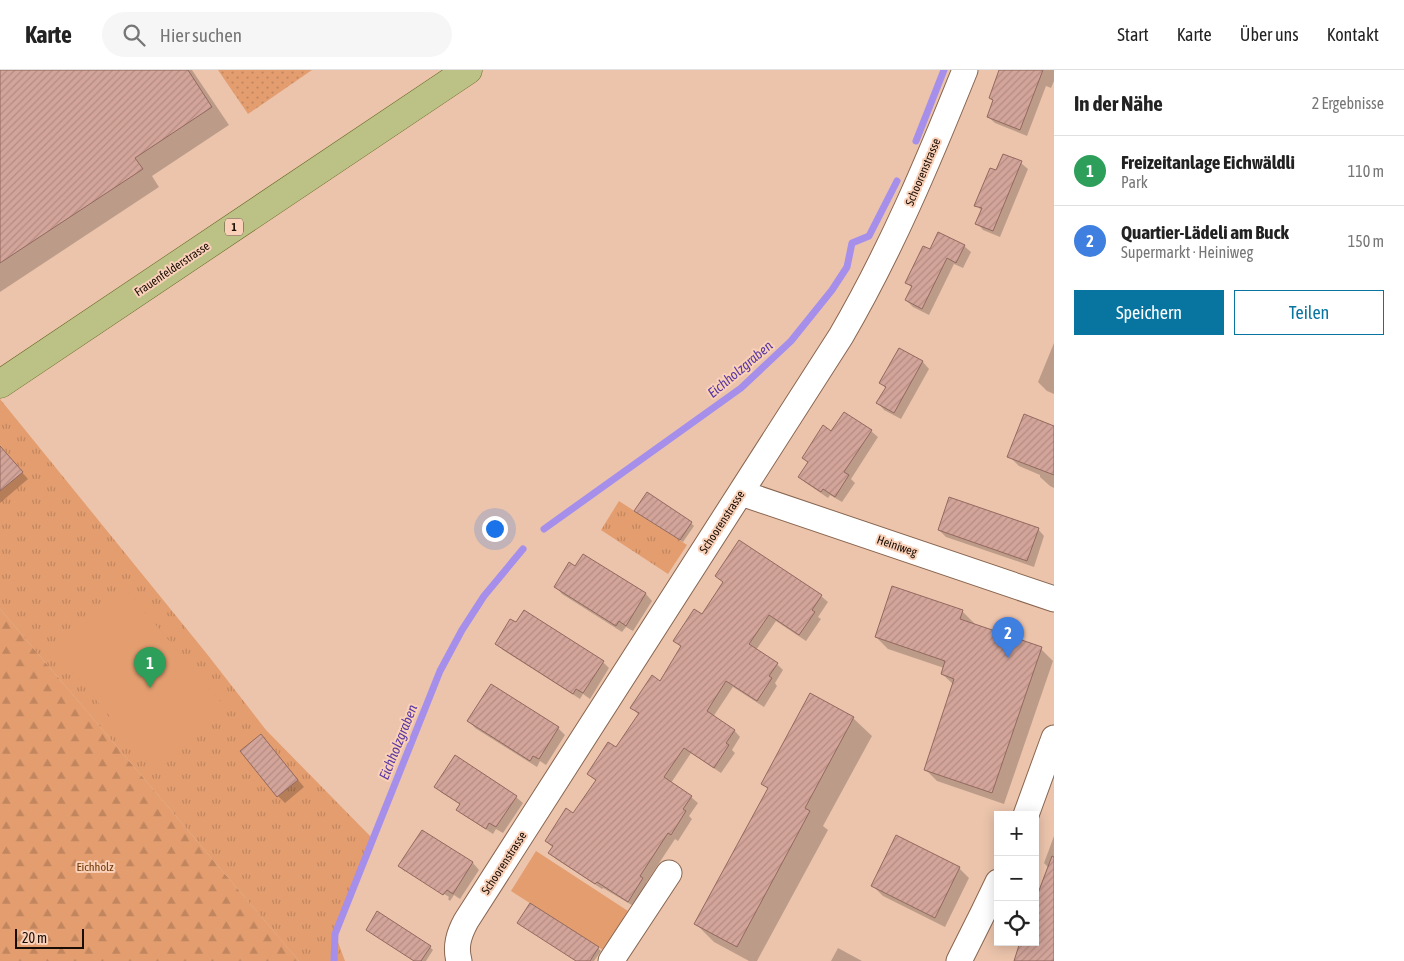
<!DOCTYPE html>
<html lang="de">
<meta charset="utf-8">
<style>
:root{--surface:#fff;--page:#f6f6f6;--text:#222;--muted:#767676;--line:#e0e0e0;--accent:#0875a0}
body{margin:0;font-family:"Asap Condensed",sans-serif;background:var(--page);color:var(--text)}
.controls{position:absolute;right:15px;bottom:15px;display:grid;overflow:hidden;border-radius:0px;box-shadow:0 2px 12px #0003}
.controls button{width:45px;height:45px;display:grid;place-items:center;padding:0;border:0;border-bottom:1px solid var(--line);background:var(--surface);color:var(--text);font:25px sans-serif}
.scale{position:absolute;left:15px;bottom:12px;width:69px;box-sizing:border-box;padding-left:5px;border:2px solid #1a0d05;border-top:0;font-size:14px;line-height:18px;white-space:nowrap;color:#1a0d05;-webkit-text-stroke:4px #fad1b8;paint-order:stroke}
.you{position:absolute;left:494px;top:458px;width:18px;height:18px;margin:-12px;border:4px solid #fff;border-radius:50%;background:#1a73e8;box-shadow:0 0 0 8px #1a73e833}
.badge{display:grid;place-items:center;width:32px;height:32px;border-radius:50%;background:var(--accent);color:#fff;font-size:16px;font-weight:700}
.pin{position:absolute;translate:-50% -41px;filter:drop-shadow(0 1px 2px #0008)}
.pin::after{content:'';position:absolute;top:26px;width:18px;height:15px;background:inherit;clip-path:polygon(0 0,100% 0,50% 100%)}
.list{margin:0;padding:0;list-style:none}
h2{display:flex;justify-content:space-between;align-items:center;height:65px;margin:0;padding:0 20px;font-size:21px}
h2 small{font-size:16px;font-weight:400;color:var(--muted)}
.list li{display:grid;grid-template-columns:32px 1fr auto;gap:15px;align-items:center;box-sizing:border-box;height:70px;padding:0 20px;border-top:1px solid var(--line)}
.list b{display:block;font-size:19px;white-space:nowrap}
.list p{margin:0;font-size:16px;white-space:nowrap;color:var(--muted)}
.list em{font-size:16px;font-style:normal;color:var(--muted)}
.actions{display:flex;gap:10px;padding:15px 20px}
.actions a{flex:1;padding:11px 0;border:1px solid var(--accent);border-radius:0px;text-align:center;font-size:18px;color:var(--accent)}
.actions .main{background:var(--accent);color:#fff}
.icon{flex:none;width:28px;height:28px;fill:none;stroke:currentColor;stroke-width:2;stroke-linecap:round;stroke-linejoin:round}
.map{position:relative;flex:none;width:1054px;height:891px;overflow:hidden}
header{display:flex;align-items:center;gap:30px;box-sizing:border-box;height:70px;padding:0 25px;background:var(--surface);border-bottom:1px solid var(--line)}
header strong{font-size:24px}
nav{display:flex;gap:28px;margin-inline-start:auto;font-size:18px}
.search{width:350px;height:45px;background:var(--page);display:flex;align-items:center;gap:12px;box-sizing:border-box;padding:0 18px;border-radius:28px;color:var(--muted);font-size:19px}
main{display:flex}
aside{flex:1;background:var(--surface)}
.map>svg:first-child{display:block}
.grass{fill:url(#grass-dots)}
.forest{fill:url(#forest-firs)}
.park{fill:url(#park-tufts)}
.pitch{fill:#e39d6f}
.shadow{fill:#0003}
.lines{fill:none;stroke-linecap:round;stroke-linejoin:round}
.stream{stroke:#a58feb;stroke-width:7}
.building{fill:url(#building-hatch);stroke:#93695f}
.minor-casing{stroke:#88654f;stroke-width:27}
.major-casing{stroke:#676723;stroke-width:29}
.minor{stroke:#fff;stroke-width:25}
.major{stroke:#bcc185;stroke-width:28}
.labels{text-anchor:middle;stroke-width:4;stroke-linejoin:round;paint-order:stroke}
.shield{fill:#fad1b8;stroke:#5d483b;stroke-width:1}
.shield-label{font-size:11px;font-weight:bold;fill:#1a0d05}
.street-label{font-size:12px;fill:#1a0d05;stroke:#fad1b8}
.park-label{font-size:12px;fill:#6f3605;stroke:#fad1b8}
.water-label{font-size:14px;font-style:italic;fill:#5a38a2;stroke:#fad1b8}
</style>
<header>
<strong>Karte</strong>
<div class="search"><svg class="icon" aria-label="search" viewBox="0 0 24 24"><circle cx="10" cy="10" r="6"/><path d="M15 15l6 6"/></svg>Hier suchen</div>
<nav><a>Start</a><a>Karte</a><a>Über uns</a><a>Kontakt</a></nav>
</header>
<main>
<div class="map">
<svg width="1054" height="891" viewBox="0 0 1054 891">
<defs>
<pattern id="grass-dots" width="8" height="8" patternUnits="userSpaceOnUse" patternTransform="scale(1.25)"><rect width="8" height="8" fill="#e39d6f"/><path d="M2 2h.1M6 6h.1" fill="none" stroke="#c2865f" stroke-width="1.8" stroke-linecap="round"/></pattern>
<pattern id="forest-firs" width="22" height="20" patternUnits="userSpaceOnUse" patternTransform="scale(1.25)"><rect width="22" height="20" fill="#e39d6f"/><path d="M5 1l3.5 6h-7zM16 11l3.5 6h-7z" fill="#c2865f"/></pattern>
<pattern id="park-tufts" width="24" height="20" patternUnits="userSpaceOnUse" patternTransform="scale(1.25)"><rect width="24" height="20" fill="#e39d6f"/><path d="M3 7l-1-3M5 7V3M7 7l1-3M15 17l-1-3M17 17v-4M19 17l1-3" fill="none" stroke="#c2865f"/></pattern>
<pattern id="building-hatch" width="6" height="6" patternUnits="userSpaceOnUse" patternTransform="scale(1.25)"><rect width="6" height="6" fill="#d2a49a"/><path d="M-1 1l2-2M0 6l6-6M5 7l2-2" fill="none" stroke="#b48c83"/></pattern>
</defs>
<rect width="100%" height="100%" fill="#ecc4ac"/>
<!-- grass -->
<path class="grass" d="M218 0H312L248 44Z"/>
<!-- forest -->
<path class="forest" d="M0 539 299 891H0Z"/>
<!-- park -->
<path class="park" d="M0 329 207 584 266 660 372 768 335 864 345 891H299L0 539Z
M619 431 687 475 668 504 601 460Z"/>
<!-- pitch -->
<path class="pitch" d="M126 520 228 640 156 701 54 580Z
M536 781 628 841 603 880 511 821Z"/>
<!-- shadow -->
<path class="shadow" d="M0 0H192L229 55 152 106 159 117 0 222Z
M1001 0H1054V11L1051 18 1046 16 1027 66 995 53 988 47 994 32 990 28Z
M1021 93 1028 99 1000 167 983 160 977 153 982 141 976 135 997 102Z
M964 176 971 182 963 198 954 194 929 245 913 237 906 230 912 218 907 213 930 181Z
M1054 273V324L1047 321 1038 312Z
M900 280 923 292 929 299 901 349 884 340 878 333 886 319 881 313Z
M1054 357V418L1050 416 1040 407V405L1019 396 1009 386Z
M871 361 878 367 851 409 855 413 842 432 830 425 828 428 806 413 799 407 808 393 803 388 832 362Z
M0 383 9 388 28 409 0 433Z
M639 443 691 453 694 456 683 472Z
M1038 459 1044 466 1034 497 946 467 939 460Z
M583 486 646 524 652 531 633 561 626 557 622 562 562 524 556 517 576 498Z
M717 506 821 526 828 532 818 547 821 549 806 571 776 551 756 580 777 594 783 600 775 613 777 616 764 637 733 617 713 647 734 660 740 667 732 680 735 683 721 703 691 683 671 713 691 727 698 733 689 746 692 749 678 771 675 769 646 813 649 815 635 837 603 818 602 819 556 789 550 783 553 778 546 771 574 745 596 711 589 704 617 678 639 645 632 638 660 613 682 578 675 571 702 545 724 513Z
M962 541 974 553V555L1041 579 1053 591 1004 734 937 711 925 699 954 615 942 604 944 598 888 579 876 567Z
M496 573 603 592 609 598 590 629 583 624 580 629 503 580Z
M491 616 558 658 565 665 546 695 540 691 537 697 475 658 469 651Z
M853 648 872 666 823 756 828 760 757 891H749L714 872 696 854 768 719 763 714Z
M267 672 304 717 285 733 278 726Z
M436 717 516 727 523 733 503 763 496 759 493 764 465 746 458 739 461 735 442 723Z
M422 761 473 793 479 800 460 829 454 825 450 831 448 829 449 827 405 800V802L400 796Z
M1054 766V891H1015L1035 872 1049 798 1044 793Z
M959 798 969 808 945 857 883 826 873 816Z
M430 877 433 880 426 891H414Z
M598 878 601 881 594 891H576Z
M838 878 862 891H831Z"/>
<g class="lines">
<!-- stream -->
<path class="stream" d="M916 71 944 0
M544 459 741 318 791 271 832 220 847 197 852 173 869 166 897 111
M334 891 335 864 440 601 462 560 484 526 523 479"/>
</g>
<!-- building -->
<path class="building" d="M0 0H188L212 37 135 88 143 99 0 193Z
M999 0H1043L1020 60 987 47 993 30 989 28Z
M1003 84 1022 91 993 161 975 154 982 138 974 136 990 98 996 100Z
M938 162 965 175 956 193 947 188 922 239 905 230 912 216 905 213 923 176 930 179Z
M899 278 923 291 894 343 876 333 886 317 879 313Z
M844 342 872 360 844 402 849 405 835 427 823 419 821 422 798 407 808 392 802 388 823 355 831 361Z
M1024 344 1054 356V405L1007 387Z
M0 376 23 402 0 421Z
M647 422 692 452 680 470 634 441Z
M949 427 1039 458 1027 491 938 460Z
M739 470 822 525 812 540 815 542 799 565 769 545 749 574 778 593 769 606 772 608 757 631 726 611 707 641 735 660 726 673 729 675 714 698 684 678 664 707 692 726 683 739 686 741 671 765 668 763 640 806 643 808 628 832 597 812 595 814 548 783 553 776 545 771 566 738 573 743 596 710 587 704 608 672 616 677 639 643 630 638 652 605 660 611 681 576 673 571 694 539 702 544 723 512 715 506Z
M583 484 646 523 626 556 619 551 616 556 554 517 569 492 575 496Z
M892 516 963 540 960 549 1042 577 992 723 924 700 954 609 941 604 945 591 875 567Z
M524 540 604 591 583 623 576 619 573 624 495 574 510 549 516 552Z
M491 614 559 657 539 689 533 686 530 691 467 651Z
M810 623 854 647 805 738 810 741 737 877 694 854 768 718 761 714Z
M261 664 298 710 277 727 240 681Z
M455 685 517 726 496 757 489 753 486 759 456 740 460 734 434 717Z
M422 760 473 792 453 824 447 820 443 825 398 796Z
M896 765 960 797 935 848 871 816Z
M1052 786 1054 787V891H1014L1020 872H1035V831Z
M530 833 599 877 590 891H576L517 853Z
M377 841 431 876 421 891H414L366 860Z"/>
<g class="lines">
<defs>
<path id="minor" d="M741 423 1054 529
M1026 745 1054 668
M459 891C455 876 459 864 466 851L841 266C891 180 928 92 965 0
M611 891 669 803
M959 891 983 843 998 812"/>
<path id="major" d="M0 314 468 0"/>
</defs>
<!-- minor casing -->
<use href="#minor" class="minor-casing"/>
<!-- major casing -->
<use href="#major" class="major-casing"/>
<!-- minor -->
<use href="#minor" class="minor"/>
<!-- major -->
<use href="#major" class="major"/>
</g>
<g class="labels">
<!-- shield labels -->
<rect class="shield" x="225" y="148.5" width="18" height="17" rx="4"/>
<g class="shield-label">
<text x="234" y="161">1</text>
</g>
<!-- street labels -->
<g class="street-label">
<text transform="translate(923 102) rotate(-67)" y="4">Schoorenstrasse</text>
<text transform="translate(172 199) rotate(-34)" y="4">Frauenfelderstrasse</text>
<text transform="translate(722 452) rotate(-57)" y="4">Schoorenstrasse</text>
<text transform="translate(897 476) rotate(19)" y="4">Heiniweg</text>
<text transform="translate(504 793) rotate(-57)" y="4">Schoorenstrasse</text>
</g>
<!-- park labels -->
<g class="park-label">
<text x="95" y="801">Eichholz</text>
</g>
<!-- water labels -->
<g class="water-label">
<text transform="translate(740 299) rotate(-40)" y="5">Eichholzgraben</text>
<text transform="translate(398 672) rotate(-68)" y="5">Eichholzgraben</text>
</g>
</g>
</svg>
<div class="controls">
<button>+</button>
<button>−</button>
<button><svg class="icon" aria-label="locate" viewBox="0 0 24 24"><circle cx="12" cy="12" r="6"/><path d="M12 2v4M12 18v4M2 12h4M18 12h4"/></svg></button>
</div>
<div class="scale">20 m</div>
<div class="you"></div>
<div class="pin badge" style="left:150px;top:618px;background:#2e9e5b">1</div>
<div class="pin badge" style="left:1008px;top:588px;background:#3f7fe0">2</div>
</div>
<aside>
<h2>In der Nähe<small>2 Ergebnisse</small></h2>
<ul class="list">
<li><span class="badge" style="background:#2e9e5b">1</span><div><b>Freizeitanlage Eichwäldli</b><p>Park</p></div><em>110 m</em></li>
<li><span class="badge" style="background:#3f7fe0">2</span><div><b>Quartier-Lädeli am Buck</b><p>Supermarkt · Heiniweg</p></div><em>150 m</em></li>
</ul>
<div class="actions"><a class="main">Speichern</a><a>Teilen</a></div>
</aside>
</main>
